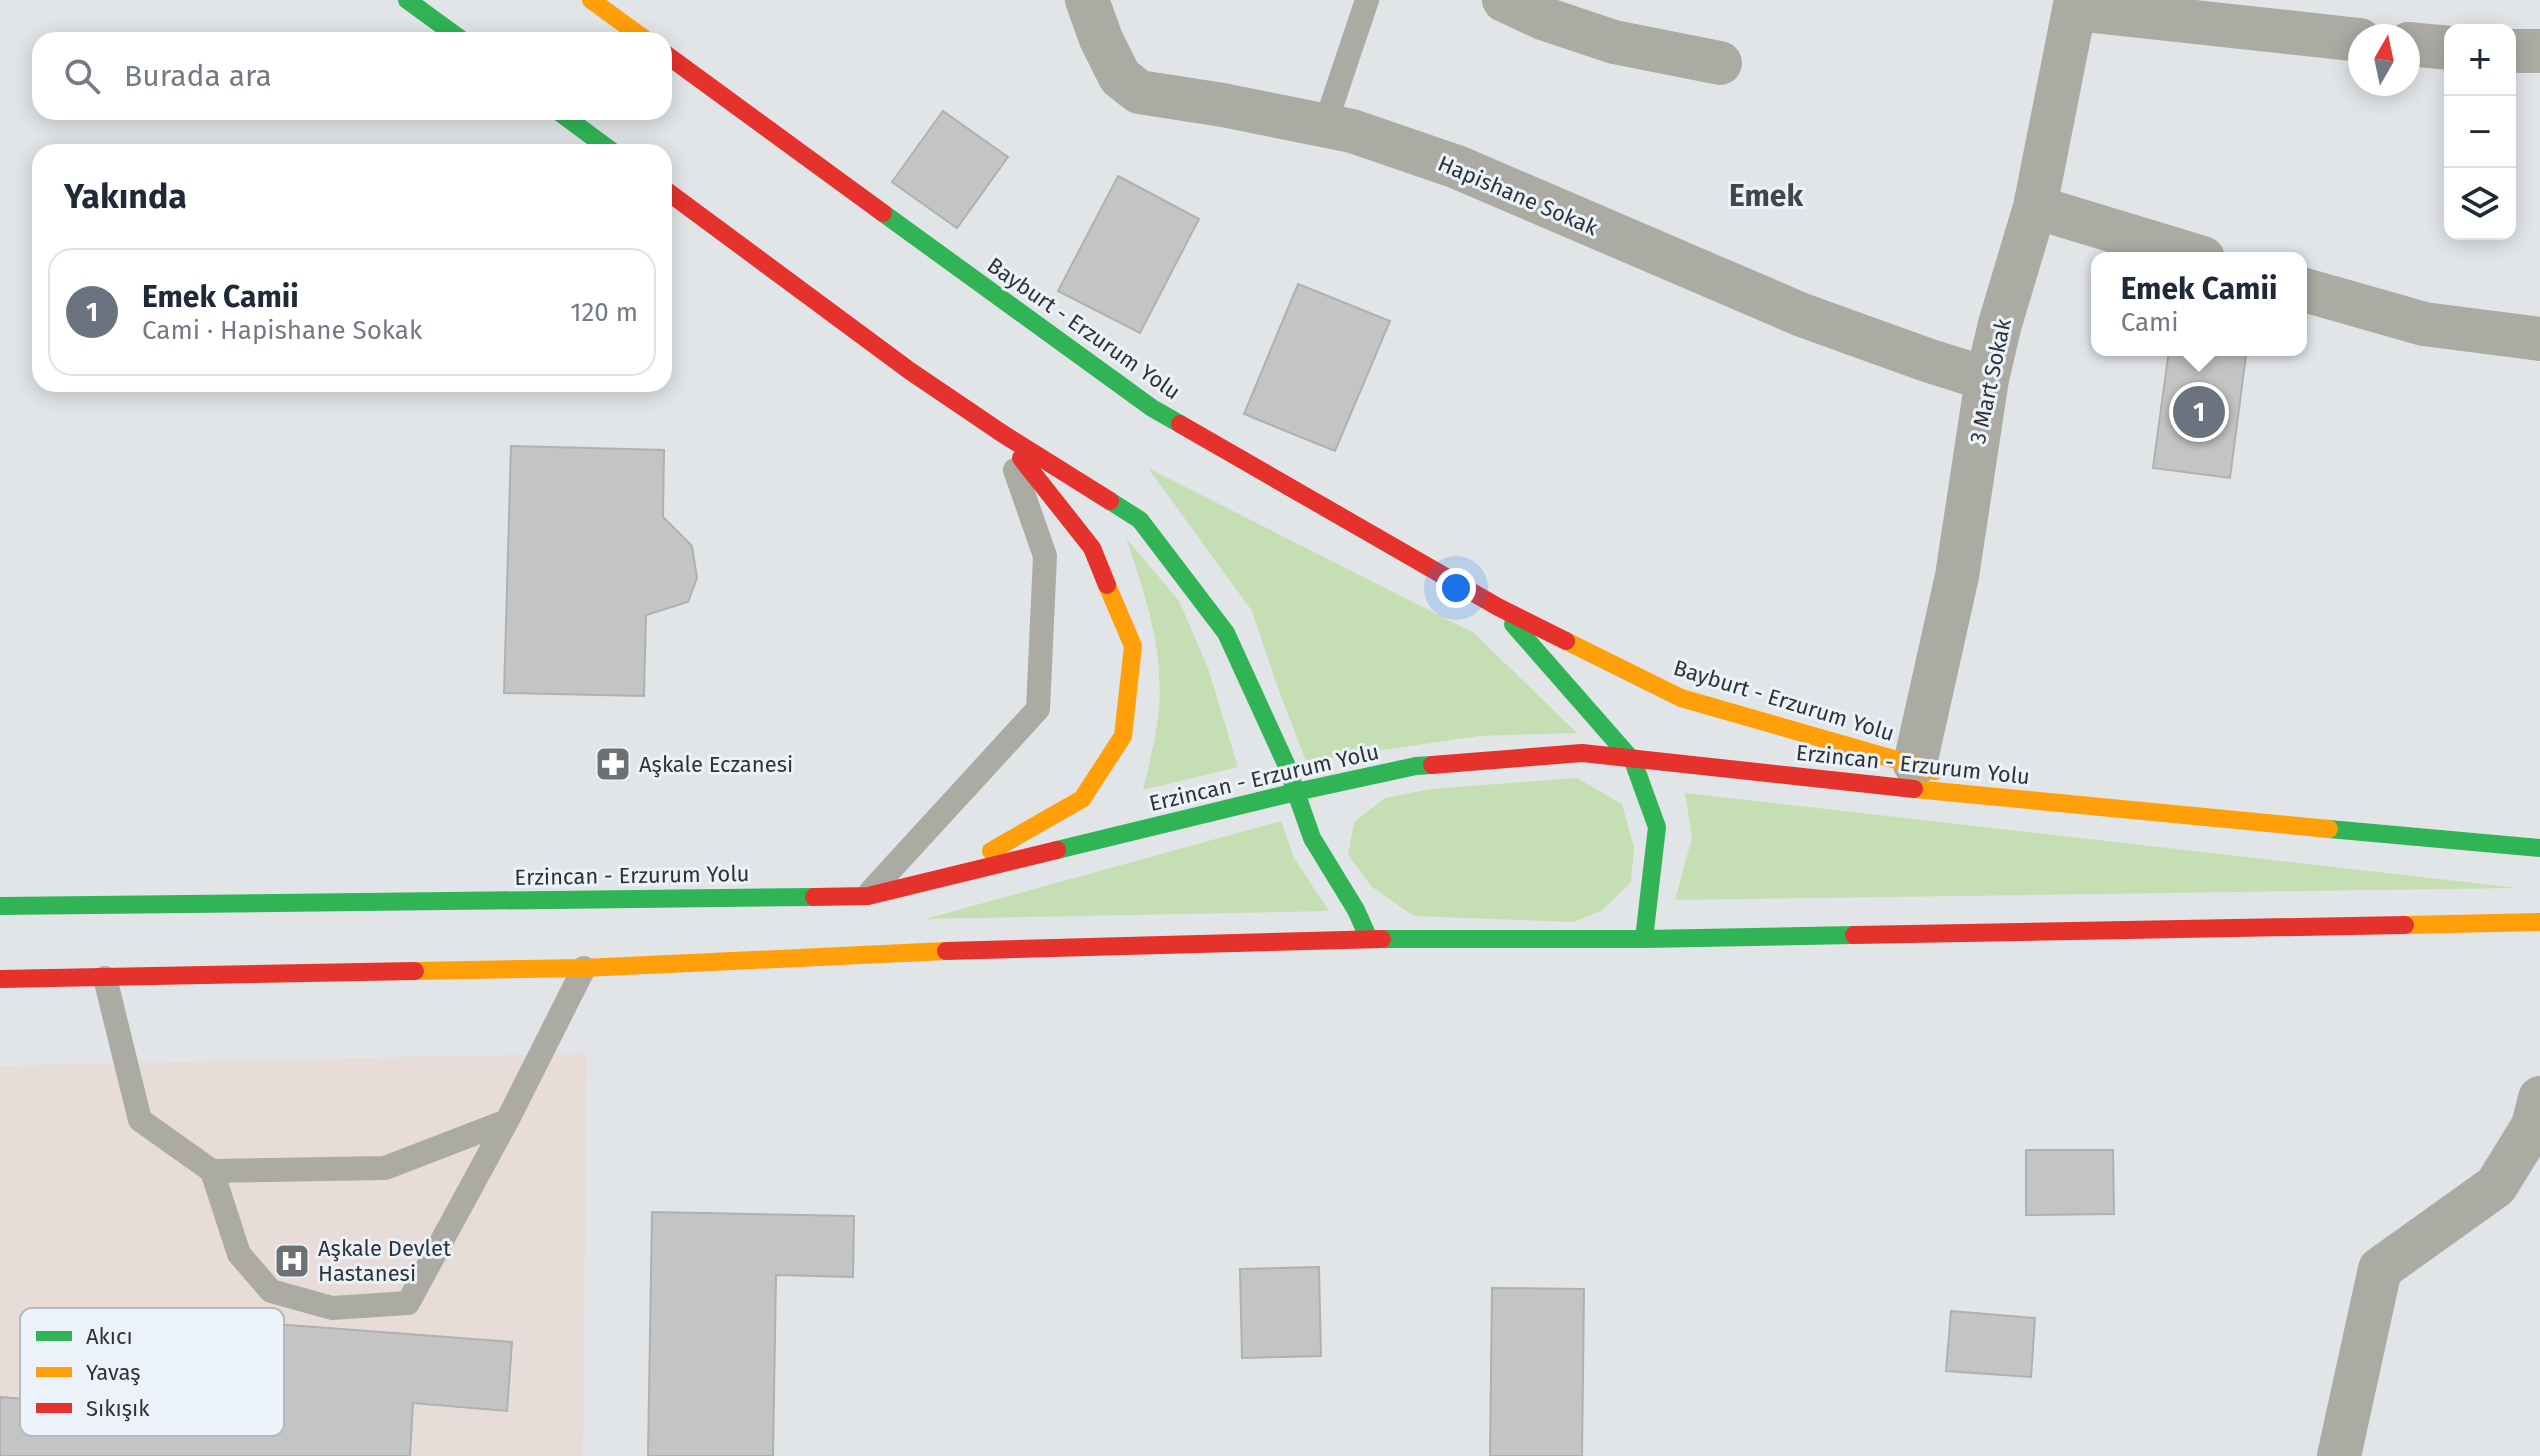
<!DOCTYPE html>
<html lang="tr">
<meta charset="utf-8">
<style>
:root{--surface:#fff;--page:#f2f2f3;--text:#1f2937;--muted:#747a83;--line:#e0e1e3;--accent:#6e7174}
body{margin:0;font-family:"Fira Sans",sans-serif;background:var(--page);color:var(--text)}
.controls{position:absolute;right:24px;top:24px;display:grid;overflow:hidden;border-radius:16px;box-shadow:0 4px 20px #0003}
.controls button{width:72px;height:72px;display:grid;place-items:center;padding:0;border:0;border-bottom:2px solid var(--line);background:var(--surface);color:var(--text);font:40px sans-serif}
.compass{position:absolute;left:2348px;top:24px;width:72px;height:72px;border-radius:50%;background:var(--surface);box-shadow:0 4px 20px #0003;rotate:9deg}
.you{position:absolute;left:1456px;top:588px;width:28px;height:28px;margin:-20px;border:6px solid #fff;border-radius:50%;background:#1a73e8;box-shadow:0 0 0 12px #1a73e833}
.badge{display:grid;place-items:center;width:52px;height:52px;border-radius:50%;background:var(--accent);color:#fff;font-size:26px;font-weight:700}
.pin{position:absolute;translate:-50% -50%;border:4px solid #fff;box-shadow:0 2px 8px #0006}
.popup{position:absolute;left:2091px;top:252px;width:216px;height:104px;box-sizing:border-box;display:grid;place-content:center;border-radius:16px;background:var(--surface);filter:drop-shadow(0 2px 6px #0005);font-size:26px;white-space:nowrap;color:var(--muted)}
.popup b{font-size:30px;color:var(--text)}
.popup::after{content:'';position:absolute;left:50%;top:100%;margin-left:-16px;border:16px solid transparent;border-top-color:var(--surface)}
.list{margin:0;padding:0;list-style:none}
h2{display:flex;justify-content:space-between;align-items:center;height:104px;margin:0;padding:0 32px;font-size:34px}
h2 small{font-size:26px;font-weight:400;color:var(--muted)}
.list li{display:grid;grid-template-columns:52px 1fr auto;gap:24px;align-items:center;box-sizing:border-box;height:128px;margin:0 16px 16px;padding:0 16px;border:2px solid var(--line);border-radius:24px}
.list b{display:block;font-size:30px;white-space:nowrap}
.list p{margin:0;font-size:26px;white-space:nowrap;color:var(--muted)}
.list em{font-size:26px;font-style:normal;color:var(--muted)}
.icon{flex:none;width:44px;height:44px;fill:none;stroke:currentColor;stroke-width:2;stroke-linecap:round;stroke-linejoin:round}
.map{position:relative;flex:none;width:2540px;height:1456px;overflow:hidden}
.search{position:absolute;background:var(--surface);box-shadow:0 4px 20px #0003;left:32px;top:32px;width:640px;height:88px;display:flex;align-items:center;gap:20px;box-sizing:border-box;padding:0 28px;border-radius:24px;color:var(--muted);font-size:30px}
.panel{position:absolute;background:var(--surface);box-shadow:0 4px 20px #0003;left:32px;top:144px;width:640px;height:248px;border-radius:24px}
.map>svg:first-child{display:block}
.medical{fill:#e8dcd9}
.green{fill:#c6deb3}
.building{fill:#c4c4c4;stroke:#afb0b0;stroke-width:2}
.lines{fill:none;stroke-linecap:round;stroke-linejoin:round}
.lane{stroke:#ababa4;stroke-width:24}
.street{stroke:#ababa4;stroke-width:44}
.fast{stroke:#30b455;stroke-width:18}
.slow{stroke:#ff9f0a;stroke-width:18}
.jam{stroke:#e5322d;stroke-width:18}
.labels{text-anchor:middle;stroke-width:6;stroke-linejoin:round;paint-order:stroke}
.street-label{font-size:22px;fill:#303335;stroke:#ebf2f9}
.poi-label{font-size:22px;fill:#303335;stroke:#ebf2f9;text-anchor:start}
.district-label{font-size:30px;font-weight:bold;fill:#41464c;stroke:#ebf2f9}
.key{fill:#ebf2f9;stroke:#b3b9be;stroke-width:2}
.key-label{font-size:22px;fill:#303335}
</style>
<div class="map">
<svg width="2540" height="1456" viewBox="0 0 2540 1456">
<rect width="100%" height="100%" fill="#e2e5e8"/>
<!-- medical -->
<path class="medical" d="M587 1053 583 1456H0V1066Z"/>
<!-- green -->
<path class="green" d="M1148 468 1474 633 1577 733 1479 736 1306 761 1279 691 1252 611Z
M1126 538 1179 601 1208 668 1238 767 1143 790C1148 768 1154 746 1157 724 1167 658 1147 600 1126 538Z
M1577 778 1622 804 1634 848 1631 882 1603 910 1573 922 1414 916 1372 887 1348 855 1354 822 1385 798 1431 789Z
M1685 793 2518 888 1675 900 1692 837Z
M1281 821 1294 858 1329 911 925 919Z"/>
<!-- building -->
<path class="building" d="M943 111 1008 157 957 228 892 182Z
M1118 176 1199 219 1140 333 1058 291Z
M1298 284 1390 321 1335 451 1244 414Z
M2169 350H2211L2246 355 2230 478 2153 468Z
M511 446 664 450 663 517 692 546 697 578 688 602 646 615 644 696 504 693Z
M2026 1150H2113L2114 1214 2026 1215Z
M652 1212 854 1216 853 1277 776 1275 773 1456H648Z
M1319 1267 1321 1356 1242 1358 1240 1269Z
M1492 1288 1584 1289 1582 1456H1490Z
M1951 1311 2035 1318 2031 1377 1946 1371Z
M275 1324 512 1342 507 1411 413 1403 410 1456H0V1397L268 1418Z"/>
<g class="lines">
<!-- lane -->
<path class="lane" d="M1325 125 1367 0
M871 891 1038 709 1045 556 1015 470
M105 978 140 1120 212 1171 385 1168 507 1121 584 968
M212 1171 239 1254 271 1291 332 1308 408 1303 507 1121"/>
<!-- street -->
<path class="street" d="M1087 0 1101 39 1120 77 1139 92 1223 105 1352 131 1457 167 1802 315 1927 360 1987 379
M1504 0 1545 19 1614 42 1720 63
M2075 9 2360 40
M2408 44 2450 48
M2510 51H2540
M2035 207 2203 258
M2301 289 2424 324 2540 339
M1915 764 1957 576 1987 379 2000 324 2035 207 2076 0
M2339 1456 2380 1269 2496 1186 2533 1126 2540 1098"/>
<!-- fast -->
<path class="fast" d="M407 0 462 40
M559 112 613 152
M883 213 1152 408 1180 424
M1110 501 1140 520 1226 633 1286 764 1312 838 1356 910 1369 939
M1513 624 1633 761 1657 827 1644 939
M2329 829 2540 848
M1057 850 1296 792 1416 766 1432 765
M0 906 814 897
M1382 939H1644L1854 935"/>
<!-- slow -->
<path class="slow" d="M591 0 646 40
M1566 641 1681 698 1935 771
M1914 789 2329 829
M991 851 1082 799 1123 736 1133 646 1107 585
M2405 925 2540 922
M415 971 584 968 946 951"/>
<!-- jam -->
<path class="jam" d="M664 53 883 213
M664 189 910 371 1003 434 1110 501
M1180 424 1498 607 1566 641
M1021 458 1092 548 1107 585
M1432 765 1582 753 1914 789
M814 897 868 896 1057 850
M1854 935 2405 925
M946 951 1382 939
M0 979 415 971"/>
</g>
<!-- icons -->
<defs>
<symbol id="pharmacy-square" viewBox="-11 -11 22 22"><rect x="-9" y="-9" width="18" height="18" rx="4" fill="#6e7174" stroke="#ebf2f9"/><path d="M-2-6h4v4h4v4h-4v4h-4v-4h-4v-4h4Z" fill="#fff"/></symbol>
<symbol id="hospital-square" viewBox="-11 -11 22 22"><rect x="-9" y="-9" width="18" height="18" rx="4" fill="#6e7174" stroke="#ebf2f9"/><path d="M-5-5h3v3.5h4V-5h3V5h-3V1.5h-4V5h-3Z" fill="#fff"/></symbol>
</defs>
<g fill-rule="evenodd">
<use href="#pharmacy-square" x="593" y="744" width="40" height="40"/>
<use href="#hospital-square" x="272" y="1241" width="40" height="40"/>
</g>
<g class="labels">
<!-- street labels -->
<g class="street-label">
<text transform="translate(1518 195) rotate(23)" y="8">Hapishane Sokak</text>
<text transform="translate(1084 328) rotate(35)" y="8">Bayburt - Erzurum Yolu</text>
<text transform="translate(1990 381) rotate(-78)" y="8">3 Mart Sokak</text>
<text transform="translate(1784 700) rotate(17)" y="8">Bayburt - Erzurum Yolu</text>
<text transform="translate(1913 764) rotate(6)" y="8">Erzincan - Erzurum Yolu</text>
<text transform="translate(1264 777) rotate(-13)" y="8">Erzincan - Erzurum Yolu</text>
<text transform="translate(632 875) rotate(-1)" y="8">Erzincan - Erzurum Yolu</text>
</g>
<!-- poi labels -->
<g class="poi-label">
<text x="639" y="772">Aşkale Eczanesi</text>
<text x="318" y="1256">Aşkale Devlet<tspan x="318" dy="25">Hastanesi</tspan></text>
</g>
<!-- district labels -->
<g class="district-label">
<text x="1766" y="206">Emek</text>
</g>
</g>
<!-- legend -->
<rect x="20" y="1308" width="264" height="128" rx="12" class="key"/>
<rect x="36" y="1331" width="36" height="10" fill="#30b455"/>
<rect x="36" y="1367" width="36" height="10" fill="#ff9f0a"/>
<rect x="36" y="1403" width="36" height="10" fill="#e5322d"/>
<g class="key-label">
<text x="86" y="1344">Akıcı</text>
<text x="86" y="1380">Yavaş</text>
<text x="86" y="1416">Sıkışık</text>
</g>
</svg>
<div class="controls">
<button>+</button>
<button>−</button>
<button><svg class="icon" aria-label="layers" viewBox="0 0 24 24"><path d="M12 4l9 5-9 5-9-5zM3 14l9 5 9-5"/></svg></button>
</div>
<svg class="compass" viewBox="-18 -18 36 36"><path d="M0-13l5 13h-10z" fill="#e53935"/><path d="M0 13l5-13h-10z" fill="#747a83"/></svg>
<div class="you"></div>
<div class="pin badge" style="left:2199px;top:412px;background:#6b7280">1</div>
<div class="popup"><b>Emek Camii</b>Cami</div>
<div class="search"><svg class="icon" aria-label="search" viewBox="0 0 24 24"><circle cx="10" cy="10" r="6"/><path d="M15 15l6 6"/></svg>Burada ara</div>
<section class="panel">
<h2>Yakında<small></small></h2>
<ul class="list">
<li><span class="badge" style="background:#6b7280">1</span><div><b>Emek Camii</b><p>Cami · Hapishane Sokak</p></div><em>120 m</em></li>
</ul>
</section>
</div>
